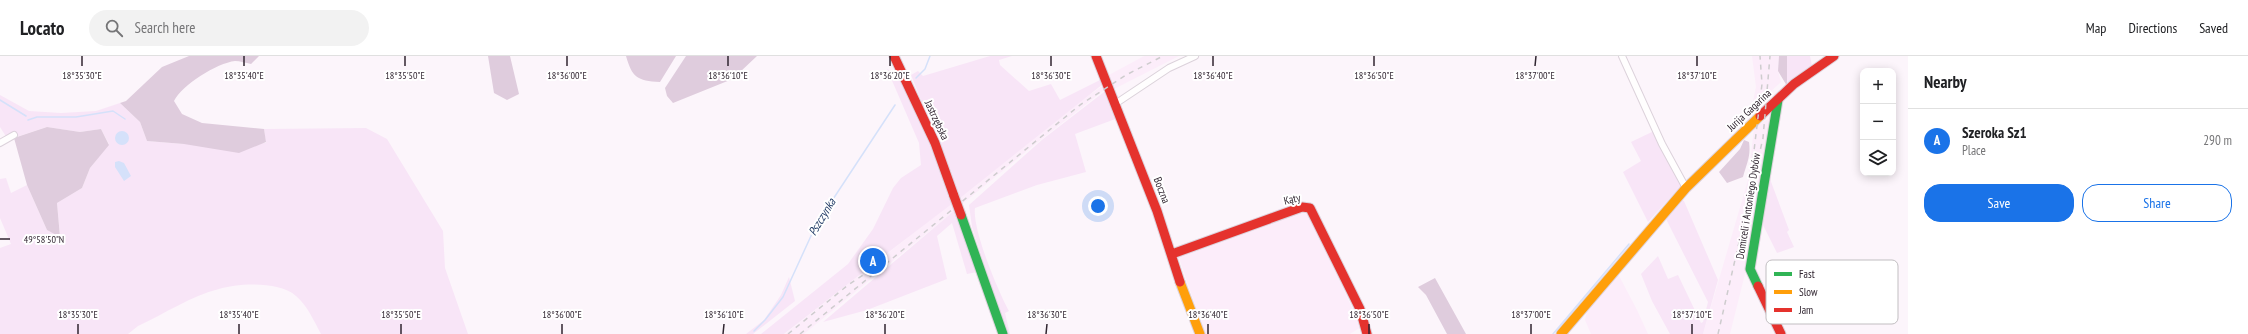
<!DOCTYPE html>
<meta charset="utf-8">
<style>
:root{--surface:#fff;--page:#f2f2f2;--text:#202124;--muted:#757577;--line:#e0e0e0;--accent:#1a73e8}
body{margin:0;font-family:"PT Sans Narrow",sans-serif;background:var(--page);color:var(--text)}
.controls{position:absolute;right:12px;top:12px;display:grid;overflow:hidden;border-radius:8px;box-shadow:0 2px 10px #0003}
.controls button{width:36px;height:36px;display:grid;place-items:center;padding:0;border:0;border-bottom:1px solid var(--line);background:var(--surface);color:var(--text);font:20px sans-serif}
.you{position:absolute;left:1098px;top:150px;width:14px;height:14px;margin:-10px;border:3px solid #fff;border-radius:50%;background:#1a73e8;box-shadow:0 0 0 6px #1a73e833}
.badge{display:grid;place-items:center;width:26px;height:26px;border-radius:50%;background:var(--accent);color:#fff;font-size:13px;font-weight:700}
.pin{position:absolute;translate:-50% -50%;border:2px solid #fff;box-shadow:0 1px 4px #0006}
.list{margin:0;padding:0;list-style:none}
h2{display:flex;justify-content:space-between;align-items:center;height:52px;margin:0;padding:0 16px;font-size:17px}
h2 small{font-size:13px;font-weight:400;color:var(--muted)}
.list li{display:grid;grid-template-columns:26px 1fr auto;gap:12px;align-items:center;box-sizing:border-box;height:64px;padding:0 16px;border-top:1px solid var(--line)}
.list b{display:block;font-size:15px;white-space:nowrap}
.list p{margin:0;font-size:13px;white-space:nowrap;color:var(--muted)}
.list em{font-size:13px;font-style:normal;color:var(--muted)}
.actions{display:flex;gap:8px;padding:12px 16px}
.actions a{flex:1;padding:9px 0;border:1px solid var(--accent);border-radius:16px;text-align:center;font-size:14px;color:var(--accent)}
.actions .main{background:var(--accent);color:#fff}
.icon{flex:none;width:22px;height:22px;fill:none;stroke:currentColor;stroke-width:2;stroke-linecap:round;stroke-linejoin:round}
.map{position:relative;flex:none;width:1908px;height:278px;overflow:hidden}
header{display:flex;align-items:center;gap:24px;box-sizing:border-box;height:56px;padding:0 20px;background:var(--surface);border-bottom:1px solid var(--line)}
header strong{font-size:19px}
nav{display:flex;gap:22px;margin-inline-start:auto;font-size:14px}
.search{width:280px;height:36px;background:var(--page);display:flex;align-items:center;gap:10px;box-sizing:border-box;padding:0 14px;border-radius:22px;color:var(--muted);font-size:15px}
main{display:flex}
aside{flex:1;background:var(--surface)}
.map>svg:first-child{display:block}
.built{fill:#fcedfa}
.green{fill:#f8e5f7}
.forest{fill:#dfccdd}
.water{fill:#d5e1fa}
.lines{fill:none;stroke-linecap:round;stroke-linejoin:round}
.stream{stroke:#d5e1fa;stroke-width:1.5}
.street-casing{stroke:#dcd2db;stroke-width:8}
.fast-casing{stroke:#dcd2db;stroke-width:11}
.slow-casing{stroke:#dcd2db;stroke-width:11}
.jam-casing{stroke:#dcd2db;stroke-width:11}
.street{stroke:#fffefe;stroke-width:6}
.fast{stroke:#30b455;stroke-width:9}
.slow{stroke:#ff9f0a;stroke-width:9}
.jam{stroke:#e5322d;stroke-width:9}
.rail{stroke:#ceccce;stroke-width:1.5;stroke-dasharray:5 5;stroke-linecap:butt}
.jam-bridge-casing{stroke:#dcd2db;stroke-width:11;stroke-linecap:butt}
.jam-bridge{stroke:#e5322d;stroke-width:9}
.ticks{fill:none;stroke:#302530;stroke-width:1.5}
.labels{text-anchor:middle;stroke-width:4;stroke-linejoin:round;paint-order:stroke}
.street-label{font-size:11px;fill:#302530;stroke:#fff}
.water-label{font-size:12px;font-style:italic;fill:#233d67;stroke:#fff}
.key{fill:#fff;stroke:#c1bec1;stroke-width:1}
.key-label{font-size:11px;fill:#302530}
.ticks-label{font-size:10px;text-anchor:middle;fill:#302530;stroke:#fff;stroke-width:4;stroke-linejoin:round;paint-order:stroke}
</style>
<header>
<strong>Locato</strong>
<div class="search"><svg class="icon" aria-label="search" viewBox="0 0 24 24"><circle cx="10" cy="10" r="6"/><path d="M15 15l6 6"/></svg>Search here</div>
<nav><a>Map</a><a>Directions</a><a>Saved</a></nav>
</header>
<main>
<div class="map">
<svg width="1908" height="278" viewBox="0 0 1908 278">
<rect width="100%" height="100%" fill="#fcf5fb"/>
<!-- built -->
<path class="built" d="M1144 0H1179L1114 33 1113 30 1103 35 1028 94 804 278H785L871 210 868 204 874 200 878 205 1085 42 1111 24 1109 19Z
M1752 0H1779L1778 15 1781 26 1748 56 1752 50 1756 31Z
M1771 61 1746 214 1730 278H1703L1748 124 1754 72Z
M1302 144 1361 271 1350 278H1205L1176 193Z
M1617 216 1637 254 1648 278H1591L1585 264 1587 255Z"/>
<!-- green -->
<path class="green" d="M990 0H1012L999 4 1000 9 1029 35 1051 28 1060 44 1100 24 1103 28 960 142 911 19 918 15 923 20Z
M1787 0H1810L1812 10 1787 30Z
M887 13 901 20 932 88 953 147 877 205 873 199 868 204 871 210 784 278H761L848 208 873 173 893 132 901 122 921 109 919 87Z
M1104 36H1107L1118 62 1075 78 1086 116 1037 129 975 152C972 173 998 235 1009 255L1005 257 1010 278H1007L972 171 969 149 1043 83Z
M0 39 29 55 61 57 96 55 120 47 140 66 147 85 184 88 266 87 264 73 366 72 387 83 443 175 445 212 468 278H321C314 265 307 249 296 240 280 225 238 227 219 233 191 240 164 258 138 270L128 278H0V192L11 188 0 162V123L6 122 11 137 27 129 47 174 60 180 57 147 82 132 90 112 109 88 101 73 80 76 47 71 14 82H7L0 71Z
M1654 75 1681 130 1648 166 1623 116 1641 105 1631 86Z
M1767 123H1770L1789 174 1787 176 1794 191 1777 197 1760 163Z
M1680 143 1684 145 1718 224 1703 278H1670L1652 245 1641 218 1658 200 1668 223 1678 219 1701 267 1703 266 1708 246 1665 161Z
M955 154 977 216 967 218 952 167 937 180 947 223 867 254 823 266Z
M789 221 795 245 753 278H746L764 264 781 239Z"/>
<!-- forest -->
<path class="forest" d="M189 0H259L251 8C246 7 240 5 235 5 217 7 182 29 174 45L182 58 202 67 264 73 266 86 239 97 184 88 147 85 140 66 120 47 126 45 162 11Z
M488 0H510L519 38 507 44 494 37Z
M626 0H676L660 26C637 25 632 21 626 0Z
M686 0H757L739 17 740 20 673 47 667 40 665 32Z
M1779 0H1787V30L1778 15Z
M47 71 80 76 101 73 109 89 90 112 82 132 57 147 60 181 47 174 27 129 14 82Z
M1744 84 1749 86C1751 100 1747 107 1743 121L1727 127 1719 116 1740 93Z
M1435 222 1466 278H1447L1426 239 1418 231Z"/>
<!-- water -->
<path class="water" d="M115 82a7 7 0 1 1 14 0a7 7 0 1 1-14 0Z
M119 105 124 107 131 120 124 125 115 111V106Z"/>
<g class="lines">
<!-- stream -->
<path class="stream" d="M916 22 925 13 930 0
M0 44 26 60
M28 64 37 61H76L113 55 125 63
M754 275 765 264 783 241 816 169 895 49
M1553 278 1629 188"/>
<defs>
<path id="street" d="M1622 0 1662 88 1686 132
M1115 48 1169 12 1195 0
M0 87 14 79"/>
<path id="fast" d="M961 159 1003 278
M1758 230 1750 213 1778 44"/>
<path id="slow" d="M1180 226 1200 278
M1561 278 1686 132 1760 60"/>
<path id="jam" d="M894 0 935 87 954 140
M1096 0 1157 155 1180 226
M1760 60 1794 28 1834 0
M1172 198 1302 151 1310 152 1360 253 1367 278
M1758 230 1781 278"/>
</defs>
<!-- street casing -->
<use href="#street" class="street-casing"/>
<!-- fast casing -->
<use href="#fast" class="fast-casing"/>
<!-- slow casing -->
<use href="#slow" class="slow-casing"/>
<!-- jam casing -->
<use href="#jam" class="jam-casing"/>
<!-- street -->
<use href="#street" class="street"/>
<!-- fast -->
<use href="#fast" class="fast"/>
<!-- slow -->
<use href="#slow" class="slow"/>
<!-- jam -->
<use href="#jam" class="jam"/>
<!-- rail -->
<path class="rail" d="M1753 103 1762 28 1760 0
M788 278 848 229 872 213
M800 278 1080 49 1126 19 1163 0
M1718 278 1763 82 1770 0"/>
<defs>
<path id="jam-bridge" d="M954 140 961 159"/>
</defs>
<!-- jam-bridge casing -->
<use href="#jam-bridge" class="jam-bridge-casing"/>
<!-- jam-bridge -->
<use href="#jam-bridge" class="jam-bridge"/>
</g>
<!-- ticks -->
<path class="ticks" d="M82 10V0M244 10V0M405 10V0M567 10V0M728 10V0M890 10V0M1051 10V0M1213 10V0M1374 10V0M1535 10 1536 0M1697 10V0M0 183H10M78 278V268M239 278V268M401 278V268M562 278V268M723 278 724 268M885 278V268M1046 278 1047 268M1208 278V268M1369 278V268M1531 278V268M1692 278V268"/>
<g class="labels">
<!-- street labels -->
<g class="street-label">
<text transform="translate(1749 54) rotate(-43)" y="4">Jurija Gagarina</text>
<text transform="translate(937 64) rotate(65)" y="4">Jastrzębska</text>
<text transform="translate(1162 134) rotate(69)" y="4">Boczna</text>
<text transform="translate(1292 143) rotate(-13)" y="4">Kąty</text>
<text transform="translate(1748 150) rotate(-81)" y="4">Domiceli i Antoniego Dybów</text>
</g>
<!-- water labels -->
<g class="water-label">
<text transform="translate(822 161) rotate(-59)" y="4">Pszczynka</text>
</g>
</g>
<!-- legend -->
<rect x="1766" y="204" width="132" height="64" rx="6" class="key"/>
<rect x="1774" y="216" width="18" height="4" fill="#30b455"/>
<rect x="1774" y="234" width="18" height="4" fill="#ff9f0a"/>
<rect x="1774" y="252" width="18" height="4" fill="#e5322d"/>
<g class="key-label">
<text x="1799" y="222">Fast</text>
<text x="1799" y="240">Slow</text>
<text x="1799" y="258">Jam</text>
</g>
<g class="ticks-label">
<text x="82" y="23">18°35'30"E</text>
<text x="244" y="23">18°35'40"E</text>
<text x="405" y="23">18°35'50"E</text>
<text x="567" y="23">18°36'00"E</text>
<text x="728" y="23">18°36'10"E</text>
<text x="890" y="23">18°36'20"E</text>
<text x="1051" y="23">18°36'30"E</text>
<text x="1213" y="23">18°36'40"E</text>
<text x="1374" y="23">18°36'50"E</text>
<text x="1535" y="23">18°37'00"E</text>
<text x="1697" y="23">18°37'10"E</text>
<text x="44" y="187">49°58'50"N</text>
<text x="78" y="262">18°35'30"E</text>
<text x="239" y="262">18°35'40"E</text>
<text x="401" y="262">18°35'50"E</text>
<text x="562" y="262">18°36'00"E</text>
<text x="724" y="262">18°36'10"E</text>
<text x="885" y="262">18°36'20"E</text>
<text x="1047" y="262">18°36'30"E</text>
<text x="1208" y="262">18°36'40"E</text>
<text x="1369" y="262">18°36'50"E</text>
<text x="1531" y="262">18°37'00"E</text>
<text x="1692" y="262">18°37'10"E</text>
</g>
</svg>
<div class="controls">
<button>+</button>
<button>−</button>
<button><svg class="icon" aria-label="layers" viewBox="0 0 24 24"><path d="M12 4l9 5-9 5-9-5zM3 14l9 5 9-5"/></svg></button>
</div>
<div class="you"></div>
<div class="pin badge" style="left:873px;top:205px">A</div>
</div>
<aside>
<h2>Nearby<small></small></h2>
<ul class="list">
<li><span class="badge">A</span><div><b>Szeroka Sz1</b><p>Place</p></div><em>290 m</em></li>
</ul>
<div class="actions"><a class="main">Save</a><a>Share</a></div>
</aside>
</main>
